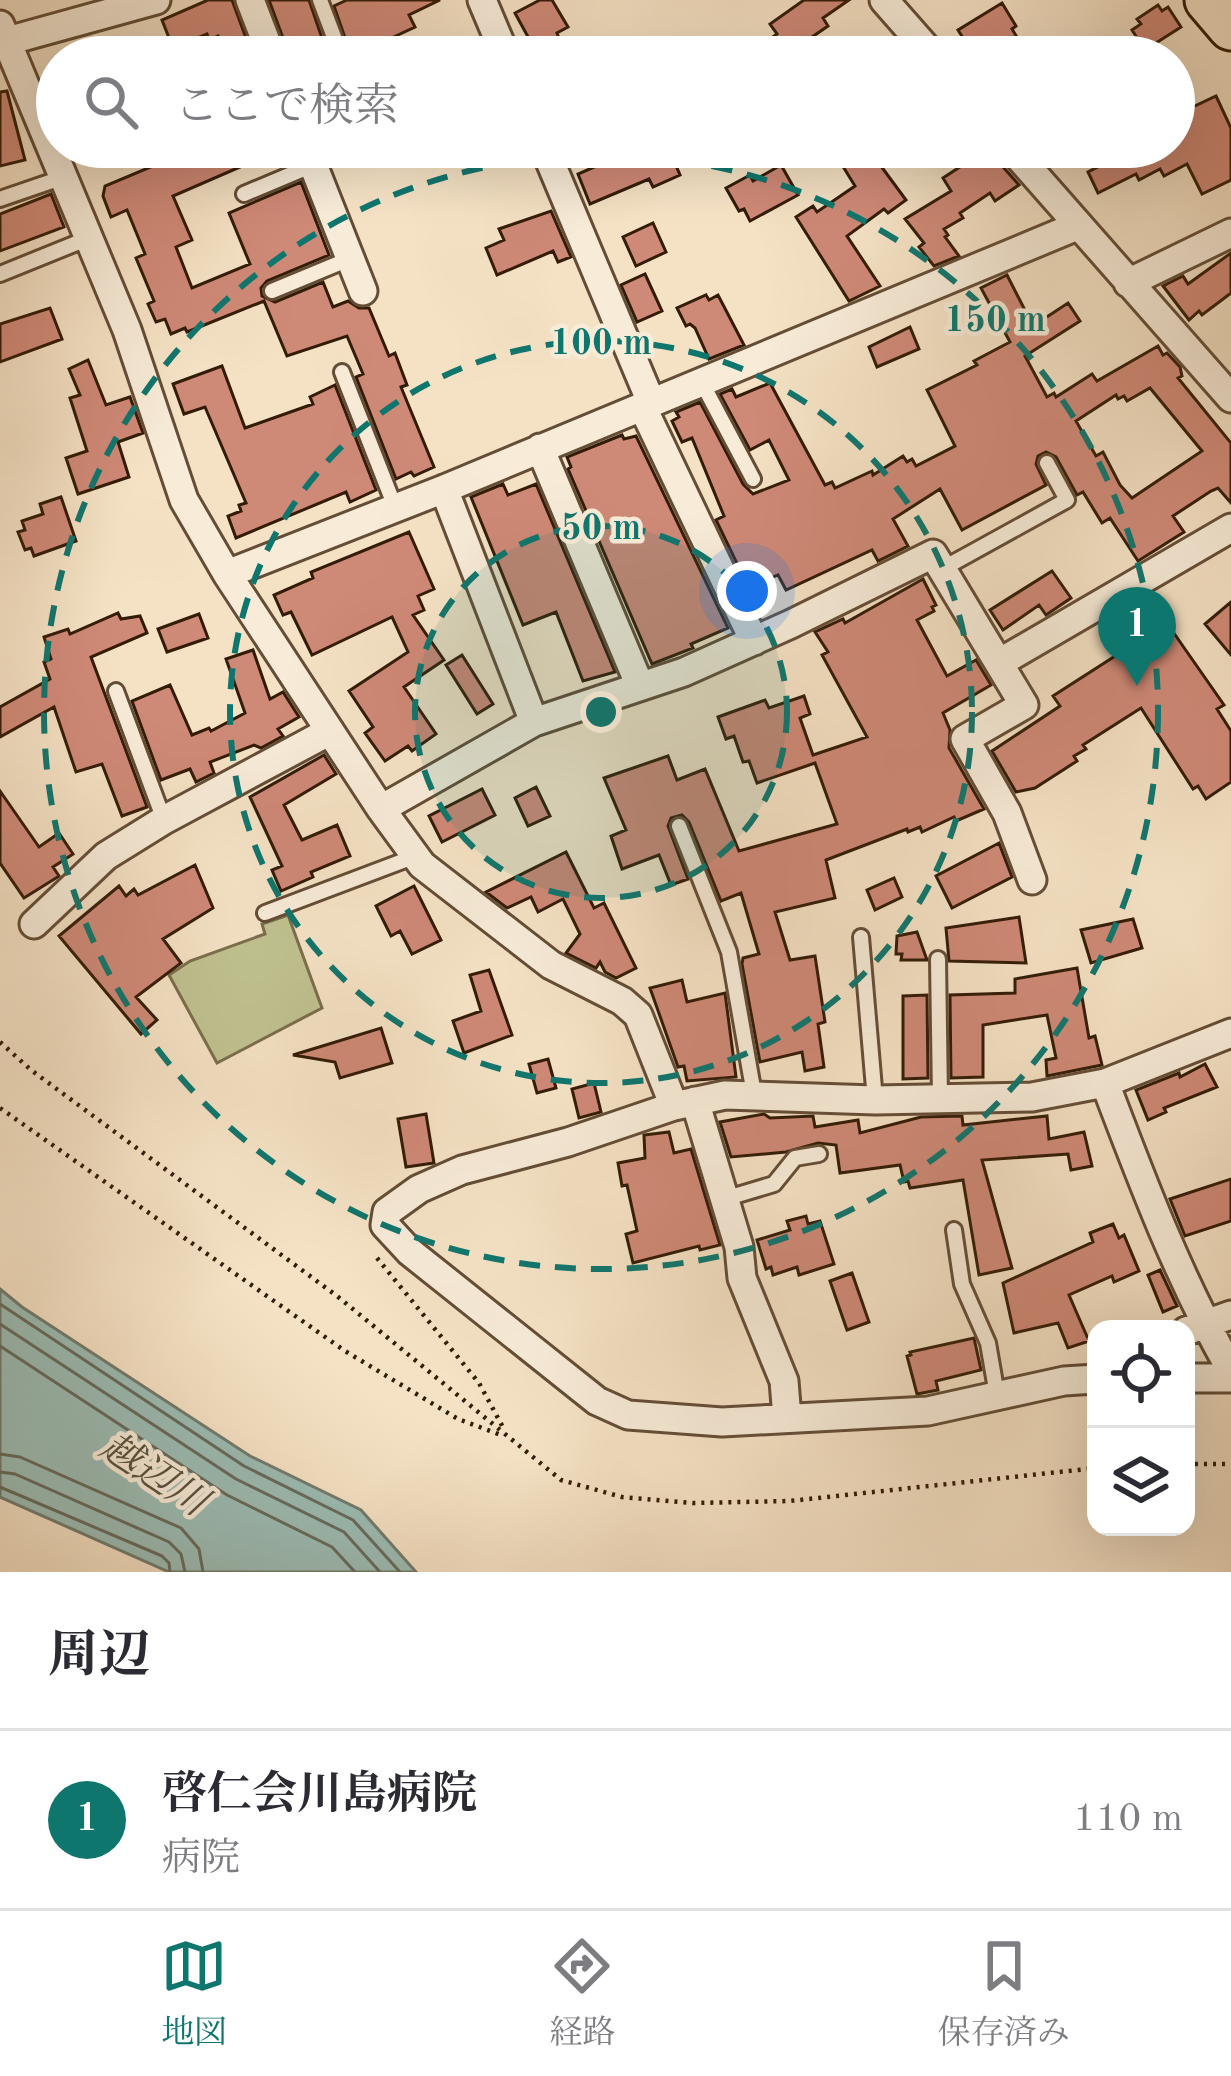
<!DOCTYPE html>
<html lang="ja">
<meta charset="utf-8">
<style>
:root{--surface:#fff;--page:#f2f2f3;--text:#2b2b33;--muted:#7c7c81;--line:#e1e1e2;--accent:#0f766e}
body{margin:0;font-family:"Old Standard TT","Noto Serif JP",serif;background:var(--page);color:var(--text)}
.controls{position:absolute;right:36px;bottom:36px;display:grid;overflow:hidden;border-radius:24px;box-shadow:0 12px 48px #0002}
.controls button{width:108px;height:108px;display:grid;place-items:center;padding:0;border:0;border-bottom:3px solid var(--line);background:var(--surface);color:var(--text);font:60px sans-serif}
.you{position:absolute;left:747px;top:591px;width:42px;height:42px;margin:-30px;border:9px solid #fff;border-radius:50%;background:#1a73e8;box-shadow:0 0 0 18px #1a73e833}
.badge{display:grid;place-items:center;width:78px;height:78px;border-radius:50%;background:var(--accent);color:#fff;font-size:39px;font-weight:700}
.pin{position:absolute;translate:-50% -99px;filter:drop-shadow(0 3px 6px #0008)}
.pin::after{content:'';position:absolute;top:63px;width:42px;height:36px;background:inherit;clip-path:polygon(0 0,100% 0,50% 100%)}
.list{margin:0;padding:0;list-style:none}
h2{display:flex;justify-content:space-between;align-items:center;height:156px;margin:0;padding:0 48px;font-size:51px}
h2 small{font-size:39px;font-weight:400;color:var(--muted)}
.list li{display:grid;grid-template-columns:78px 1fr auto;gap:36px;align-items:center;box-sizing:border-box;height:180px;padding:0 48px;border-top:3px solid var(--line)}
.list b{display:block;font-size:45px;white-space:nowrap}
.list p{margin:0;font-size:39px;white-space:nowrap;color:var(--muted)}
.list em{font-size:39px;font-style:normal;color:var(--muted)}
.icon{flex:none;width:66px;height:66px;fill:none;stroke:currentColor;stroke-width:2;stroke-linecap:round;stroke-linejoin:round}
.map{position:relative;flex:none;width:1231px;height:1572px;overflow:hidden}
.search{position:absolute;background:var(--surface);box-shadow:0 12px 48px #0002;left:36px;right:36px;top:36px;height:132px;display:flex;align-items:center;gap:30px;box-sizing:border-box;padding:0 42px;border-radius:66px;color:var(--muted);font-size:45px}
.sheet{height:336px;background:var(--surface)}
nav{display:flex;justify-content:space-around;align-items:center;box-sizing:border-box;height:168px;border-top:3px solid var(--line);background:var(--surface);font-size:33px;color:var(--muted)}
nav a{display:grid;justify-items:center;gap:6px}
nav .on{color:var(--accent)}
.map>svg:first-child{display:block}
.green{fill:#c0c291;stroke:#7a6e4c;stroke-width:3}
.water{fill:#9cbdb5;stroke:#727c6f;stroke-width:3}
.lines{fill:none;stroke-linecap:round;stroke-linejoin:round}
.shore{stroke:#686c5e;stroke-width:3}
.building{fill:#cf8977;stroke:#331b06;stroke-width:3;fill-rule:evenodd}
.service-casing{stroke:#644d36;stroke-width:20}
.minor-casing{stroke:#644d36;stroke-width:33}
.primary-casing{stroke:#331b06;stroke-width:51}
.path{stroke:#331b06;stroke-width:4.5;stroke-dasharray:3 6;stroke-linecap:butt}
.service{stroke:#f8ecd9;stroke-width:14}
.minor{stroke:#f8ecd9;stroke-width:27}
.primary{stroke:#f5e2c5;stroke-width:45}
.ring{fill:none;stroke:#0f766e;stroke-width:6;stroke-dasharray:21 15}
.labels{text-anchor:middle;stroke-width:9;stroke-linejoin:round;paint-order:stroke}
.water-label{font-size:39px;font-style:italic;fill:#585443;stroke:#f8ecd9}
.centre{fill:#0f766e;stroke:#f8ecd9;stroke-width:6}
.ring-label{font-size:36px;text-anchor:middle;font-weight:bold;fill:#0f766e;stroke:#f8ecd9;stroke-width:9;stroke-linejoin:round;paint-order:stroke}
</style>
<div class="map">
<svg width="1231" height="1572" viewBox="0 0 1231 1572">
<rect width="100%" height="100%" fill="#f5e2c5"/>
<filter id="stains"><feTurbulence type="fractalNoise" baseFrequency=".00167" numOctaves="4"/><feColorMatrix values="0 0 0 0 .2 0 0 0 0 .09 0 0 0 0 .02 0 0 0 .5 -.17"/></filter>
<radialGradient id="worn" r=".72"><stop offset=".6" stop-color="#630" stop-opacity="0"/><stop offset="1" stop-color="#630" stop-opacity=".3"/></radialGradient>
<!-- green -->
<path class="green" d="M288 915 322 1008 217 1063 169 975 190 961 265 934 262 924Z"/>
<!-- water -->
<path class="water" d="M0 1289 22 1307 250 1456 361 1510 416 1572H169L0 1497Z"/>
<g class="lines">
<!-- shore -->
<path class="shore" d="M0 1304 244 1466 353 1520 400 1572
M0 1324 236 1479 344 1532 380 1572
M0 1346 227 1495 332 1547 355 1572
M0 1454 20 1457 181 1528 199 1549 203 1572
M0 1472 15 1474 169 1542 181 1554 185 1572
M0 1487 162 1556 169 1563 170 1572"/>
</g>
<!-- building -->
<path class="building" d="M208 0H232L253 57H227L218 36 209 40 207 34 173 48 162 20Z
M269 0H309L323 41 333 48 342 45 345 38 334 6 347 0H440L409 15 415 27 385 41 388 57H290Z
M540 0H552L568 27 557 33 566 57H539L515 13Z
M804 0H849L823 18 828 26 783 57H745L777 34 770 24Z
M1002 3 1016 26 1012 29 1029 57H975L958 30Z
M1158 5 1162 11 1168 7 1181 27 1145 50 1132 30 1141 24 1137 19Z
M7 91 25 160 0 166V92Z
M1216 96 1231 128V180L1202 194 1187 164 1164 176 1160 169 1139 180 1136 174 1098 193 1088 172 1125 153 1122 147H1174V116Z
M198 147H286L173 196 192 240 176 247 192 288 250 264 229 213 301 182 329 255 267 281 261 288 262 296 275 302 323 282 333 307 348 301 359 308H369L389 356 395 353 407 385 401 387 434 467 414 476 411 472 396 479 356 377 363 374 347 336 287 356 264 301 187 332 185 328 171 334 165 319 156 322 148 304 154 301 136 258 145 254 127 210 111 217 103 196 105 186Z
M640 147H668L680 175 653 187 649 179 590 204 578 174Z
M831 147H867L906 200 888 213 884 209 847 236 880 286 849 301 796 217 813 206 817 212 855 186Z
M961 147H992L996 159 1019 185 995 201 990 193 960 213 963 218 944 229 948 235 945 237 959 256 934 266 919 247 924 243 905 219 951 191 943 178 969 161Z
M781 165 798 195 750 221 744 209 739 211 726 188 750 175 753 181Z
M51 194 64 227 0 251V214Z
M551 211 571 257 558 262 553 251 497 275 486 248 504 240 499 229Z
M653 223 666 252 636 266 623 237Z
M1231 253V293L1202 315 1199 311 1189 320 1163 286 1183 276 1188 284Z
M645 274 662 311 637 322 621 285Z
M1007 275 1033 326 1068 303 1080 321 1025 356 1047 397 1054 393 1056 397 1092 374 1097 381 1158 346 1163 355 1167 353 1180 367 1182 376 1178 378 1231 443V503L1218 488 1211 491 1173 516 1184 532 1138 561 1110 518 1102 523 1083 492 1077 495 1056 457 1046 452 1038 456 1036 464 1046 485 962 530 940 489 893 519 908 546 878 561 872 550 786 590 778 575 762 582 766 594 755 601 716 520 724 516 692 438 682 442 672 421 679 417 676 412 700 402 743 484 753 494 789 480 769 440 750 450 720 394 732 389 736 397 770 383 825 485 832 482 835 488 872 471 873 475 903 456 907 462 912 459 916 466 955 446 927 390 977 365 974 361 1010 342 981 288ZM1150 388 1202 451 1132 498 1120 485 1103 452 1096 456 1076 421 1116 395 1118 399 1124 396 1127 401Z
M706 295 709 300 718 295 744 345 709 359 695 328 690 324 686 326 677 308Z
M50 308 62 339 0 362V324Z
M910 327 919 349 877 367 869 347Z
M88 360 106 405 130 397 143 433 118 442 129 477 78 494 66 458 87 451 70 398 80 395 69 369Z
M222 366 245 428 313 404 310 397 335 385 376 490 350 502 346 492 236 538 228 516 241 511 239 505 246 503 205 407 184 414 173 384Z
M622 435 624 439 636 436 728 628 691 644 693 648 652 664 568 469 571 467 567 457Z
M503 484 508 495 536 484 615 672 583 681 556 612 523 625 471 497Z
M61 497 76 541 34 556 31 548 25 550 18 532 25 530 22 521 43 514 40 504Z
M409 532 434 589 418 596 424 610 413 615 444 660 404 687 436 734 412 751 408 746 385 761 365 733 373 727 349 691 408 652 392 617 312 655 291 612 283 615 274 595 313 578 311 572Z
M1052 571 1071 598 1046 615 1039 605 1003 630 990 610Z
M923 579 936 605 932 607 934 611 917 620 947 676 976 660 991 685 943 713 950 730 949 748 984 809 956 821 954 817 922 832 920 827 908 832 907 829 826 860 835 898 775 912 790 960 815 956 825 1022 818 1024 824 1067 805 1071 802 1052 760 1062 742 964 743 958 759 954 741 893 721 901 689 822 682 815 671 818 668 826 688 879 671 885 659 855 622 869 611 836 626 830 604 778 668 756 677 780 705 769 739 851 837 824 815 763 757 783 749 761 743 762 734 736 726 739 718 717 765 700 769 708 804 696 810 714 800 718 813 755 867 737 822 655 828 652 815 632 843 619 845 623Z
M1231 602V655L1205 624Z
M118 613 121 619 140 616 147 633 91 657 147 807 122 816 102 764 76 772 54 707 0 737V707L50 679 44 662 51 659 44 637 68 629 70 634Z
M199 614 208 638 167 652 158 629Z
M1171 629 1224 705 1217 709 1231 731V782L1206 799 1198 786 1193 789 1141 708 1083 745 1086 749 1074 756 1077 761 1035 788 1016 792 992 751 1060 706 1053 696 1123 651 1128 657Z
M253 650 270 699 283 692 299 717 278 729 283 736 261 748 254 745 210 762 214 773 196 782 190 769 161 780 132 701 170 685 192 735 209 728 211 731 245 713 226 659Z
M462 655 493 704 477 714 446 665Z
M324 755 336 774 284 805 302 840 337 825 350 856 311 872 313 877 281 891 272 870 282 866 250 797Z
M536 787 550 816 528 826 515 798Z
M482 789 495 815 442 842 429 816Z
M0 791 39 847 59 833 73 854 53 867 59 876 56 878 24 898 0 863Z
M999 843 1012 877 952 908 936 876Z
M566 852 594 908 604 903 636 968 616 978 605 972 600 962 596 968 566 953 580 934 563 899 538 912 531 897 507 908 486 892Z
M195 865 213 908 163 939 181 963 136 997 157 1020 141 1034 59 936 119 886 126 896 134 889 138 895Z
M894 878 902 897 875 910 867 890Z
M414 886 441 940 412 954 400 931 391 936 376 906Z
M1019 917 1026 963 949 961 946 928Z
M1133 919 1142 948 1091 963 1081 930Z
M917 932 927 960H901L902 954H896L897 936Z
M1077 968 1089 1038 1095 1036 1102 1065 1047 1076 1046 1060 1056 1058 1047 1015 983 1025V1077L951 1078 950 995 1015 993V979Z
M489 970 512 1035 464 1053 453 1021 481 1011 470 975Z
M682 980 687 1002 725 993 736 1077 687 1081 684 1066 678 1067 650 988Z
M927 995 928 1078 903 1079V996Z
M381 1028 392 1063 340 1078 335 1062 293 1055Z
M548 1059 556 1088 537 1093 529 1064Z
M1205 1064 1217 1087 1164 1108 1166 1112 1148 1120 1136 1090 1179 1073 1180 1077Z
M594 1083 601 1112 579 1118 572 1089Z
M426 1114 434 1163 406 1167 398 1119Z
M764 1114 770 1118 813 1116 815 1127 858 1120 860 1133 921 1117 962 1116 963 1125 1047 1116 1049 1139 1084 1132 1092 1166 1071 1170 1068 1154 982 1160 1012 1268 979 1275 963 1180 910 1188 908 1181 904 1182 900 1165 840 1173 836 1145 818 1143 786 1152 731 1157 720 1122Z
M669 1132 674 1153 691 1149 720 1245 700 1250 699 1246 633 1263 626 1234 637 1231 627 1185 622 1186 618 1163 645 1158 644 1135Z
M1231 1179V1221L1185 1236 1170 1199Z
M806 1216 808 1224 820 1221 834 1264 799 1275 797 1267 773 1275 771 1267 766 1269 757 1240 790 1230 787 1221Z
M1113 1224 1119 1238 1124 1235 1139 1271 1114 1282 1112 1276 1069 1295 1089 1341 1068 1348 1058 1323 1014 1333 1003 1283 1093 1242 1090 1233Z
M1160 1270 1177 1306 1163 1312 1148 1275Z
M852 1273 869 1322 847 1330 830 1281Z
M974 1338 981 1370 936 1381 938 1390 917 1394 907 1356 911 1355 910 1352Z"/>
<g class="lines">
<defs>
<path id="service" d="M320 0 334 37
M244 194 313 165
M0 199 64 177
M0 274 89 238
M272 291 349 259
M342 372 395 507
M701 381 753 479
M942 569 1067 500 1047 463
M116 691 164 820
M679 826 729 952 754 1094
M265 913 416 856
M861 937 875 1100
M938 959 940 1098
M724 1199 774 1184 795 1158 819 1154
M954 1230 962 1284 988 1343 997 1395"/>
<path id="minor" d="M250 0 272 57
M482 0 506 57
M884 0 934 57
M0 25 127 330 184 500 227 574 381 809 422 865 551 965 622 1001 638 1015 674 1106
M0 43 156 0
M306 147 363 291
M544 147 651 402
M1010 147 1231 398
M1128 283 1231 233
M642 406 754 641
M540 448 640 686
M444 489 534 722
M227 574 444 489 1077 226
M999 663 1231 528
M381 809 534 722 684 672 791 624 933 554 1024 705 965 739 1007 813 1032 880
M34 924 106 856 164 820 330 731
M1105 1083C1142 1181 1179 1279 1231 1370
M695 1101 739 1247 742 1278 784 1381 787 1418
M1186 1331 1231 1315
M1186 1378H1231
M1096 1379 1064 1381 928 1411 722 1422 628 1415 597 1401 410 1252 385 1225 387 1212 419 1189 462 1170 568 1142 674 1106 725 1095 875 1100 1032 1097 1105 1083 1231 1033"/>
<path id="primary" d="M1208 0 1231 27"/>
</defs>
<!-- service casing -->
<use href="#service" class="service-casing"/>
<!-- minor casing -->
<use href="#minor" class="minor-casing"/>
<!-- primary casing -->
<use href="#primary" class="primary-casing"/>
<!-- path -->
<path class="path" d="M0 1042 31 1070 337 1296 561 1480 622 1497 693 1503 790 1501 1096 1468
M0 1108 345 1351 458 1419 501 1435
M377 1258 479 1383 505 1431
M1186 1464H1231"/>
<!-- service -->
<use href="#service" class="service"/>
<!-- minor -->
<use href="#minor" class="minor"/>
<!-- primary -->
<use href="#primary" class="primary"/>
</g>
<!-- distance rings -->
<circle cx="601" cy="712" r="186" fill="#0f766e" fill-opacity=".12"/>
<g class="ring">
<circle cx="601" cy="712" r="186"/>
<circle cx="601" cy="712" r="371"/>
<circle cx="601" cy="712" r="557"/>
</g>
<g class="labels">
<!-- water labels -->
<g class="water-label">
<text transform="translate(155 1473) rotate(33)" y="14">越辺川</text>
</g>
</g>
<circle cx="601" cy="712" r="18" class="centre"/>
<g class="ring-label">
<text x="995" y="331">150 m</text>
<text x="601" y="354">100 m</text>
<text x="601" y="539">50 m</text>
</g>
<rect width="100%" height="100%" filter="url(#stains)"/>
<rect width="100%" height="100%" fill="url(#worn)"/>
</svg>
<div class="controls">
<button><svg class="icon" aria-label="locate" viewBox="0 0 24 24"><circle cx="12" cy="12" r="6"/><path d="M12 2v4M12 18v4M2 12h4M18 12h4"/></svg></button>
<button><svg class="icon" aria-label="layers" viewBox="0 0 24 24"><path d="M12 4l9 5-9 5-9-5zM3 14l9 5 9-5"/></svg></button>
</div>
<div class="you"></div>
<div class="pin badge" style="left:1137px;top:686px">1</div>
<div class="search"><svg class="icon" aria-label="search" viewBox="0 0 24 24"><circle cx="10" cy="10" r="6"/><path d="M15 15l6 6"/></svg>ここで検索</div>
</div>
<section class="sheet">
<h2>周辺<small></small></h2>
<ul class="list">
<li><span class="badge">1</span><div><b>啓仁会川島病院</b><p>病院</p></div><em>110 m</em></li>
</ul>
</section>
<nav>
<a class="on"><svg class="icon" aria-label="map" viewBox="0 0 24 24"><path d="M3 6l6-2 6 2 6-2v14l-6 2-6-2-6 2zM9 4v14M15 6v14"/></svg>地図</a>
<a><svg class="icon" aria-label="directions" viewBox="0 0 24 24"><path d="M12 3l9 9-9 9-9-9zM9 14v-3h6M13 9l2 2-2 2"/></svg>経路</a>
<a><svg class="icon" aria-label="saved" viewBox="0 0 24 24"><path d="M7 4h10v16l-5-4-5 4z"/></svg>保存済み</a>
</nav>
